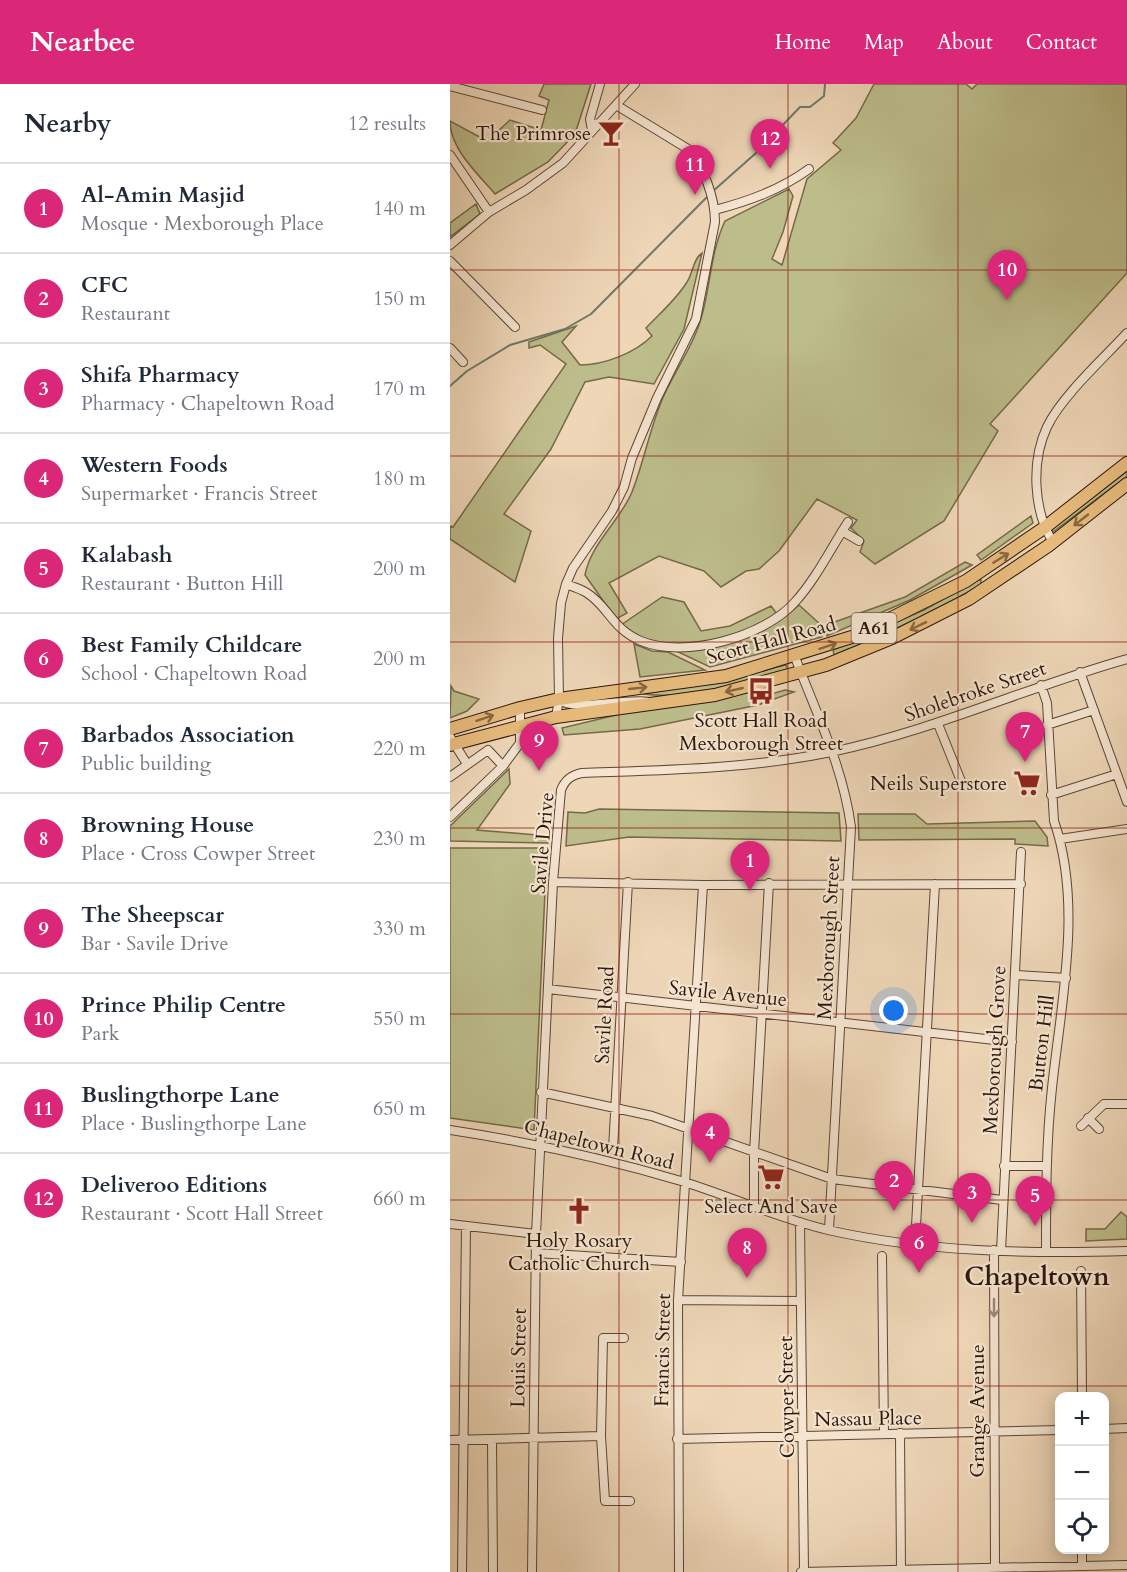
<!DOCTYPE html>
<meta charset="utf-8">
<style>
:root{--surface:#fff;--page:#f2f2f3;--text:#1f2937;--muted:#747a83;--line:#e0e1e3;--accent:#db2777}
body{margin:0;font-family:Cardo,serif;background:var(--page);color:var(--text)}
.controls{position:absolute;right:18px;bottom:18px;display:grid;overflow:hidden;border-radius:12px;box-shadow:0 3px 15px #0003}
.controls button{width:54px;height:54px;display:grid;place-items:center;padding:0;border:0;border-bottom:2px solid var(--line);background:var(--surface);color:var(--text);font:30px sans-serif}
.you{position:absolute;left:444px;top:927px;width:21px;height:21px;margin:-15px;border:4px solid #fff;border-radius:50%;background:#1a73e8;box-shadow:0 0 0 9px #1a73e833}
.badge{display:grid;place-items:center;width:39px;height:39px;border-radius:50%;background:var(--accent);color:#fff;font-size:20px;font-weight:700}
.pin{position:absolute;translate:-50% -50px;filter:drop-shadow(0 2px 3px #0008)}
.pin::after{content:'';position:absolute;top:32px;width:21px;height:18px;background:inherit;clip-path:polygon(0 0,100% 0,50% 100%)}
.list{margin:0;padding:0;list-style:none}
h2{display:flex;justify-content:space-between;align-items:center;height:78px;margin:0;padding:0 24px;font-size:26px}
h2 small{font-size:20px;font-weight:400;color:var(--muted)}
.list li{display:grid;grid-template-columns:39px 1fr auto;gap:18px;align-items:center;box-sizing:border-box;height:90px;padding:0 24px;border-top:2px solid var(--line)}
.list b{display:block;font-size:22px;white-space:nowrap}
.list p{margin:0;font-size:20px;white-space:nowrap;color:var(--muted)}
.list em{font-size:20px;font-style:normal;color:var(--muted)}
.icon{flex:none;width:33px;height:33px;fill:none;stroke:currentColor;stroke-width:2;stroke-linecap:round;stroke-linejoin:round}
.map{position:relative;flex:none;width:677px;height:1488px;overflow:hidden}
header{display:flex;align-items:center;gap:36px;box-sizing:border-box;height:84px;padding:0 30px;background:var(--accent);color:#fff}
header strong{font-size:28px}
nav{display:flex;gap:33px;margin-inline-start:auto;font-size:21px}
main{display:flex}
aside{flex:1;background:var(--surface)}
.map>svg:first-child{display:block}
.green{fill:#bdbd8b;stroke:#746a4a;stroke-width:1.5}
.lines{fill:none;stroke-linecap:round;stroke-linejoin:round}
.stream{stroke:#6e786a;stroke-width:2}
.minor-casing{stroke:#5c4634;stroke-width:10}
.highway-casing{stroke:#2b1609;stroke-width:14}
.minor{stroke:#f4e4d0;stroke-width:8}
.highway{stroke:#e7bb7c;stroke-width:12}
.oneway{stroke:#896842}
.oneway2{stroke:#9a8776}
.grid{fill:none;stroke:#8f2418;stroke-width:1.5;stroke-opacity:0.55}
.labels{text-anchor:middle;stroke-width:4.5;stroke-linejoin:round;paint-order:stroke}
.shield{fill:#f4e4d0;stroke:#675445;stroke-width:1.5}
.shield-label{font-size:18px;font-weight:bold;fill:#2b1609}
.poi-label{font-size:20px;fill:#2b1609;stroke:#f4e4d0}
.street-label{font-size:20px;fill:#2b1609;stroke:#f4e4d0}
.district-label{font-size:26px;font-weight:bold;fill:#2b1609;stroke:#f4e4d0}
</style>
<header>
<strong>Nearbee</strong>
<nav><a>Home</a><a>Map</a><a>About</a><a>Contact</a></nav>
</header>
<main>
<aside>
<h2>Nearby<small>12 results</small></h2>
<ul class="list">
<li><span class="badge">1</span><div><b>Al-Amin Masjid</b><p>Mosque · Mexborough Place</p></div><em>140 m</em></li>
<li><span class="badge">2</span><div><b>CFC</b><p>Restaurant</p></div><em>150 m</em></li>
<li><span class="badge">3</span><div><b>Shifa Pharmacy</b><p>Pharmacy · Chapeltown Road</p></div><em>170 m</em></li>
<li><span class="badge">4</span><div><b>Western Foods</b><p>Supermarket · Francis Street</p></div><em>180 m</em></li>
<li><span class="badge">5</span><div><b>Kalabash</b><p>Restaurant · Button Hill</p></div><em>200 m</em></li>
<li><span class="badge">6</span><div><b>Best Family Childcare</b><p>School · Chapeltown Road</p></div><em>200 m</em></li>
<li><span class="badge">7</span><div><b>Barbados Association</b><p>Public building</p></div><em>220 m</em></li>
<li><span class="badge">8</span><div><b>Browning House</b><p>Place · Cross Cowper Street</p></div><em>230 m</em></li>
<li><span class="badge">9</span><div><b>The Sheepscar</b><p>Bar · Savile Drive</p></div><em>330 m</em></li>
<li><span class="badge">10</span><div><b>Prince Philip Centre</b><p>Park</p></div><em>550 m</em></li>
<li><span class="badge">11</span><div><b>Buslingthorpe Lane</b><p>Place · Buslingthorpe Lane</p></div><em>650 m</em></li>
<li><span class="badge">12</span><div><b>Deliveroo Editions</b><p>Restaurant · Scott Hall Street</p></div><em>660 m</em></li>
</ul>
</aside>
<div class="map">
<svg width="677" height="1488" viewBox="0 0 677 1488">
<rect width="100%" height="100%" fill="#eed6b7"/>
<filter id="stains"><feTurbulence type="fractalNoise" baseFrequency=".00333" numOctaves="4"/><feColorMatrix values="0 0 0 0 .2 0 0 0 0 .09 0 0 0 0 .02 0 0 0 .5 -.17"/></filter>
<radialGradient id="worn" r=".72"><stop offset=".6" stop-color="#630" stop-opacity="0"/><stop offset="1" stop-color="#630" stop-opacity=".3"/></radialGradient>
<!-- green -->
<path class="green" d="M94 0H141L125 50 98 78 45 110C28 90 0 65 0 37L37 57 60 36 91 46 99 16 89 12Z
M424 0H516L522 5 527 0H677V189L540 340 548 347 494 437 425 480 410 468 414 457 401 444 407 436 367 415 329 467 309 485 296 487 271 503 254 487 209 472 159 499 177 529 166 535 135 491C141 459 170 437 182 408 193 380 199 349 210 321 219 297 235 275 245 251 261 215 258 173 275 137L339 105 343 112 333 148 322 175 332 181 357 95 391 66 383 59 406 34Z
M26 120 30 130 0 153V139Z
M252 169 234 245 204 300 159 293 135 298 101 365 54 430 81 447 65 498 0 455V442L3 443 116 280 90 261 79 264V258L126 242 112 258 130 281C154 281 185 269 202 252L196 244C210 229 226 216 237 198 243 189 243 175 252 169Z
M677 385V392L603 448 602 445Z
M581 432 583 439 531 476 527 471Z
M515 478 522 481 460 516 377 552 376 541 455 513Z
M528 496H531V501C484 528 435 551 384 571L383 566 474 526Z
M212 513 234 518 251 547 280 542 321 522 327 530C284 556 214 577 171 541Z
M349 521 371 541 372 553 260 583 224 566C272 561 312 555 349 521Z
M184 560 202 567 218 568 255 586 190 593Z
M335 581 337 582V586C291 598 241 616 193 610L274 596Z
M1 602 4 607 29 615 17 627 0 634Z
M335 606 344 608 308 621 190 645 114 651 112 644 187 626 301 608 304 615Z
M59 685 60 700 27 746 98 752V759L0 757V742Z
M149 725 389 729 391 757 179 753 116 762 118 728 135 729Z
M408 730H465L477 740 585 737 597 753 598 762 565 760V755L409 756Z
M0 764H97L84 1046 0 1034Z
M671 1128 677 1133V1155L636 1157V1145H655Z"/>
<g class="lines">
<!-- stream -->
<path class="stream" d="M262 108 306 69 350 23H360L374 12 375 0
M0 302 17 287 60 261 115 245 141 230 258 112"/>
<defs>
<path id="minor" d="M0 2 92 26
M142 46 140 35 150 0
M0 71 39 128
M265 126C299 117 330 106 359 85
M0 161 39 128 76 106 113 79 185 0
M0 177 65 243
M0 264 13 278
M392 447 409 457
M603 458C583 427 581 377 597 343 611 313 654 274 677 249
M116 500C123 503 131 505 137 509 159 523 162 545 191 557 235 575 314 553 345 518 366 495 381 464 398 438
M345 573C366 629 393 682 401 743L379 1146
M630 588 677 718
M591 601 597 619 604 737C633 820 611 919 602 1004 596 1059 596 1113 596 1168
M109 615C122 629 177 613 199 618
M106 633 109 615 108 554 111 519 116 500 123 484 162 427 174 403 182 374 207 314 246 235 265 138C265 114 254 83 238 65L166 21
M488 640 513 702
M597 641 644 626
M0 653 17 680
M0 693 38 666 53 682
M601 711 667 690
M0 733 53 682 70 659V624
M610 755 677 745
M103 798 253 801 571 800
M566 891 616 894
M98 905 562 958
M91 1008 202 1032 382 1095 552 1116
M638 1034 649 1045
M631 1042 654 1020H677
M0 1046C79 1058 154 1074 231 1097 280 1112 327 1134 378 1146 475 1168 578 1170 677 1167
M163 1065 178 798
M554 1082H596
M304 1123V1069L319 799
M350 1138 354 1488
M0 1140 86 1150
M465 1160 485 800
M544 1166 545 1488
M551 1167 571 768
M86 1169 231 1178
M432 1172 434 1350
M631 1187 632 1312
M228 1216 351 1217
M174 1254H153L151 1352 155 1417H180
M654 1345 677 1344
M450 1349 451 1488
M42 1355 43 1488
M227 1355 610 1346
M0 1356 151 1352
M632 1482V1466
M12 1488 16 1142
M82 1488 86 1150 103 798 111 706C115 696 121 691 132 689 215 686 299 685 381 668 483 647 577 603 677 575
M229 1488 228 1216 253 801
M351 1488 677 1481"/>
<path id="highway" d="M0 645 70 624 109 615 276 592 405 552 516 497 594 444 677 379
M0 661 106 633 265 611 376 581 442 554 519 515 598 462 677 400"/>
</defs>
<!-- minor casing -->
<use href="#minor" class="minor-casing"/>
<!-- highway casing -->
<use href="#highway" class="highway-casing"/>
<!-- minor -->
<use href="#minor" class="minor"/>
<!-- highway -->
<use href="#highway" class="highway"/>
</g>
<!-- one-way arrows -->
<defs><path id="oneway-shaft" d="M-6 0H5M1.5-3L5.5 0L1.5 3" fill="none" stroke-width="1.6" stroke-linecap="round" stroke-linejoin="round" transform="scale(1.5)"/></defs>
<g class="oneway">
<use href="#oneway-shaft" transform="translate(631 436) rotate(142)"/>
<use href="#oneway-shaft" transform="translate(551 474) rotate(-32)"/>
<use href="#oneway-shaft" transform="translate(468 542) rotate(154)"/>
<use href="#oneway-shaft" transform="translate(378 562) rotate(-19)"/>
<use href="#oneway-shaft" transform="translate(188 604) rotate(-6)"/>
<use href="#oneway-shaft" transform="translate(284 606) rotate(167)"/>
<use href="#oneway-shaft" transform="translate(35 634) rotate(-18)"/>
</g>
<use class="oneway2" href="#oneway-shaft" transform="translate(544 1224) rotate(90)"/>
<!-- grid -->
<path class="grid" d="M169 0V1488M338 0V1488M508 0V1488M0 186H677M0 372H677M0 558H677M0 744H677M0 930H677M0 1116H677M0 1302H677"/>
<!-- icons -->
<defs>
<symbol id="bar-bare" viewBox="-9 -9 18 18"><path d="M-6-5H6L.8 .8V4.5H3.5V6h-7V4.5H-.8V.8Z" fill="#8f2418" stroke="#f4e4d0" stroke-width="2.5" paint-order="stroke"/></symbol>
<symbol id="bus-bare" viewBox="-9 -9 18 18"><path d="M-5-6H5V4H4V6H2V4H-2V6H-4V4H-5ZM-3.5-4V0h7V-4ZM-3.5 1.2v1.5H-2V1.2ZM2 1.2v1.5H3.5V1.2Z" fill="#8f2418" stroke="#f4e4d0" stroke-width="2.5" paint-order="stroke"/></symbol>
<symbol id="supermarket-bare" viewBox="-9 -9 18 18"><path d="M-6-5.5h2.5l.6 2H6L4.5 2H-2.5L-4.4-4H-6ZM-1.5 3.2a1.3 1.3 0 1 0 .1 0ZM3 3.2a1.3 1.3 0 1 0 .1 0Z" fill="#8f2418" stroke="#f4e4d0" stroke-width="2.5" paint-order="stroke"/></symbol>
<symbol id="church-bare" viewBox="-9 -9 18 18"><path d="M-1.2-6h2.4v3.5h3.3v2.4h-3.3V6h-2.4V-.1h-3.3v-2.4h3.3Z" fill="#8f2418" stroke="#f4e4d0" stroke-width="2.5" paint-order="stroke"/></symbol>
</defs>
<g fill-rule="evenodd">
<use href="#bar-bare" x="142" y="30" width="38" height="38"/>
<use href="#bus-bare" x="292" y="588" width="38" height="38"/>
<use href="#supermarket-bare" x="558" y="680" width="38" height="38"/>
<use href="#supermarket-bare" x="302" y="1074" width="38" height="38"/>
<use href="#church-bare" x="110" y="1108" width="38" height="38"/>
</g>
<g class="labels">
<!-- shield labels -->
<rect class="shield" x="401.5" y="529" width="45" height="30" rx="4.5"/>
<g class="shield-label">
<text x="424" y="550">A61</text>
</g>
<!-- poi labels -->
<g class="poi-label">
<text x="141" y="56" text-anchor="end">The Primrose</text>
<text x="311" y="643">Scott Hall Road<tspan x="311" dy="23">Mexborough Street</tspan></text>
<text x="557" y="706" text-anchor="end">Neils Superstore</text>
<text x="321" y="1129">Select And Save</text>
<text x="129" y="1163">Holy Rosary<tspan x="129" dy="23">Catholic Church</tspan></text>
</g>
<!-- street labels -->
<g class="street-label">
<text transform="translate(321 556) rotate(-15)" y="7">Scott Hall Road</text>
<text transform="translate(525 607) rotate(-19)" y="7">Sholebroke Street</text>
<text transform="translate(92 759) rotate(-85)" y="7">Savile Drive</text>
<text transform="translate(378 854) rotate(-87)" y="7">Mexborough Street</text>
<text transform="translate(278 909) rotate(6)" y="7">Savile Avenue</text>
<text transform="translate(154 931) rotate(-87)" y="7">Savile Road</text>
<text transform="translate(591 959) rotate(-83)" y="7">Button Hill</text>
<text transform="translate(544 966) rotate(-87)" y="7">Mexborough Grove</text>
<text transform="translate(149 1060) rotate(14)" y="7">Chapeltown Road</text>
<text transform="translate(212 1266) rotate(-89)" y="7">Francis Street</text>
<text transform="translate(68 1274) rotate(-89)" y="7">Louis Street</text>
<text transform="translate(336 1313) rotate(-91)" y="7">Cowper Street</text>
<text transform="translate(527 1327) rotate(-90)" y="7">Grange Avenue</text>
<text transform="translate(418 1334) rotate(-1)" y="7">Nassau Place</text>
</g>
<!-- district labels -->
<g class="district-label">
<text x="587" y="1201">Chapeltown</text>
</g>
</g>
<rect width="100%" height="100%" filter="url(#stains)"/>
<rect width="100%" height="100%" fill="url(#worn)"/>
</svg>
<div class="controls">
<button>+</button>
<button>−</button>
<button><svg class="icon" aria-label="locate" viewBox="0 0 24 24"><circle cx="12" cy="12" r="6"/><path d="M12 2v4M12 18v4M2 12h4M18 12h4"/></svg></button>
</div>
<div class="you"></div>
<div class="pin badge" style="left:300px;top:807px">1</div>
<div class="pin badge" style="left:444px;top:1127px">2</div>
<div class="pin badge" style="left:522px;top:1139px">3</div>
<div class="pin badge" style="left:260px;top:1079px">4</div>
<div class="pin badge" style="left:585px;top:1142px">5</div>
<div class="pin badge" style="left:469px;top:1189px">6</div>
<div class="pin badge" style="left:575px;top:678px">7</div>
<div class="pin badge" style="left:297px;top:1194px">8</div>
<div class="pin badge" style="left:89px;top:687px">9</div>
<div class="pin badge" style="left:557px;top:216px">10</div>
<div class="pin badge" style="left:245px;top:111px">11</div>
<div class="pin badge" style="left:320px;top:85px">12</div>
</div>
</main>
